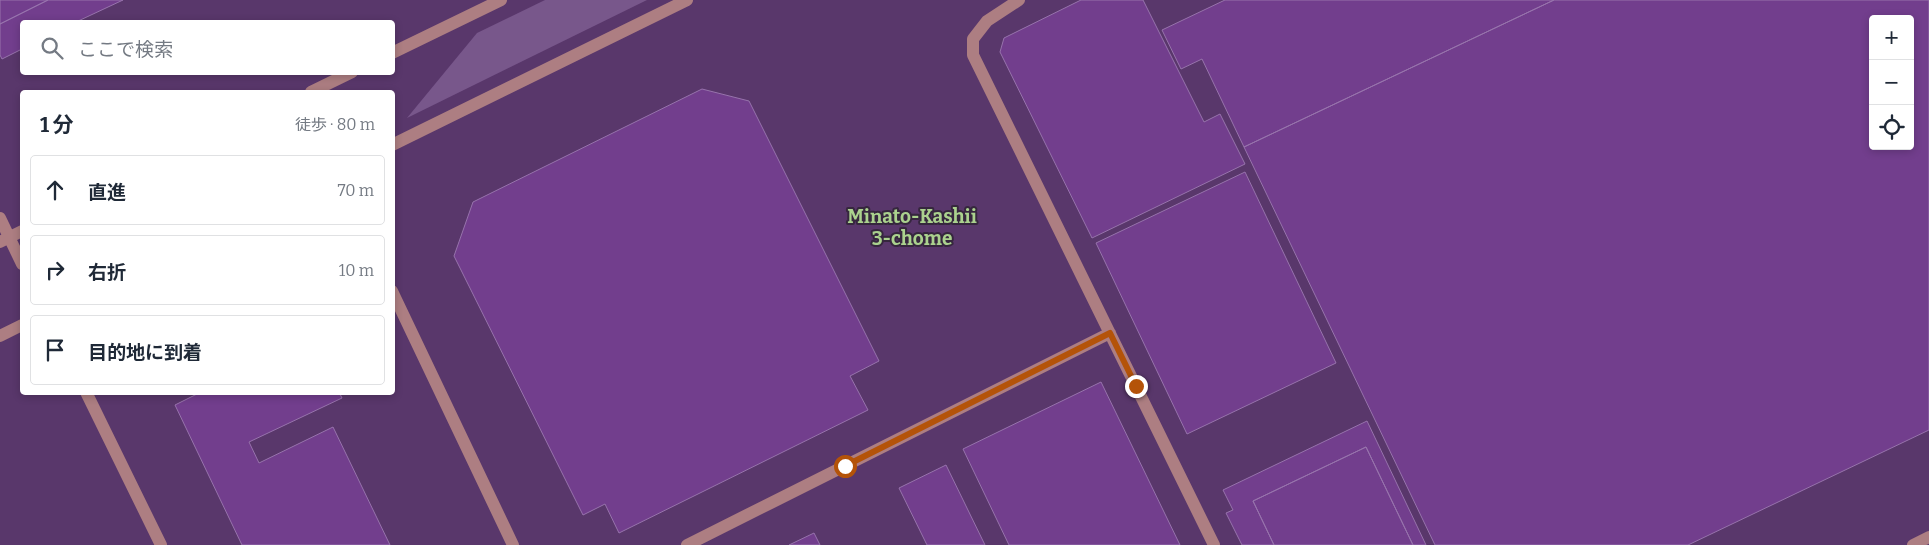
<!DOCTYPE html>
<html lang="ja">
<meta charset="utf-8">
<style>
:root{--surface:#fff;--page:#f2f2f3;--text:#1f2937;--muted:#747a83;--line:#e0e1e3}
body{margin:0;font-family:Bitter,"Noto Sans JP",serif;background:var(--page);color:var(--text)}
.controls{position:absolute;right:15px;top:15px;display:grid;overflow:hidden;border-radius:5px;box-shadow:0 2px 8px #0003}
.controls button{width:45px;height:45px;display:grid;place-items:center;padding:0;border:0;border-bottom:1px solid var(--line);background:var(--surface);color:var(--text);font:25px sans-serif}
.stop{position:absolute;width:15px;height:15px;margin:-11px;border:4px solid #b45309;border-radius:50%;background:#fff}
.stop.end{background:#b45309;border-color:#fff;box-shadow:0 1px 5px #0008}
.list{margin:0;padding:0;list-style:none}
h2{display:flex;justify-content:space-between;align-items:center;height:65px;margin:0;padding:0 20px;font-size:21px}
h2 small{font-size:16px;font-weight:400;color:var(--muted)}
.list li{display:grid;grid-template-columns:32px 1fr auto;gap:15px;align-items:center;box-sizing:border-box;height:70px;margin:0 10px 10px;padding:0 10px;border:1px solid var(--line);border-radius:5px}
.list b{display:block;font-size:19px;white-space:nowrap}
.list em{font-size:16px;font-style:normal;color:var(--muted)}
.icon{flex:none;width:28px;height:28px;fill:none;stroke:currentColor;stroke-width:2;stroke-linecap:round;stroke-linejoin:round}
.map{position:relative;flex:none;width:1929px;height:545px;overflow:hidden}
.search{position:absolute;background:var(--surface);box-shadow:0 2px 8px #0003;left:20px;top:20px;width:375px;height:55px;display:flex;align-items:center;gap:12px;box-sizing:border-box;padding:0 18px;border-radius:5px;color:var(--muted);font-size:19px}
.panel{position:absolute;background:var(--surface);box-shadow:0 2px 8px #0003;left:20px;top:90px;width:375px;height:305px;border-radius:5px}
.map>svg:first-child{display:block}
.green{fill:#78578b}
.building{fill:#723e8d;stroke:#9773ac;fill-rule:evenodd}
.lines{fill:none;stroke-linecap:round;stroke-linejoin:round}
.minor{stroke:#ad7e82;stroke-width:12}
.route{stroke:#b45309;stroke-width:6}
.labels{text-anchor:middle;stroke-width:4;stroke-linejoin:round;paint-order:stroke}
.neighbourhood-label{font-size:19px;font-weight:bold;fill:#abd28e;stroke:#36273e}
</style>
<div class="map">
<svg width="1929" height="545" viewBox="0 0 1929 545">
<rect width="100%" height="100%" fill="#59376b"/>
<!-- green -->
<path class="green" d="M545 0H647L407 118 477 33Z"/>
<!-- building -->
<path class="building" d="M0 0H48L0 24Z
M48 0H123L76 22H22V49L2 59 0 55V24Z
M1081 0H1143L1204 122 1220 114 1245 164 1092 238 1000 52 1004 38Z
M1225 0H1554L1244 147 1202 59 1181 69 1162 30Z
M1554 0H1929V430L1688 545H1435L1244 147ZM1873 19H1910V146H1873Z
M702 89 749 101 879 361 850 376 868 410 619 533 605 504 583 515 454 256 473 202Z
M1245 172 1336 363 1187 434 1096 243Z
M1101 382 1180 545H1009L963 449Z
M201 392H339L342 398 249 442 259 463 333 427 390 545H242L175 405Z
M1367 421 1426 545H1413L1366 447 1253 501 1274 545H1242L1226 513 1233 510 1223 490Z
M1366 447 1413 545H1274L1253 501Z
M946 465 985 545H927L899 488Z
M814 533 820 545H789Z"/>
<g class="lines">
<!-- minor -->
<path class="minor" d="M1019 0 987 21 973 39V55L1214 545
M392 53 501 0
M311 92 352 72
M392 145 687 0
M0 218 22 264
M0 242 22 231
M392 291 513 545
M0 336 22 325
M86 392 161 545
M687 545 1110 333
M1913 545 1929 537"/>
</g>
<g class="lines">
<!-- route -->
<path class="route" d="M845 466 1110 333 1136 386"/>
</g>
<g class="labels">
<!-- neighbourhood labels -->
<g class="neighbourhood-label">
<text x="912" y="223">Minato-Kashii<tspan x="912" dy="22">3-chome</tspan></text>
</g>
</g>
</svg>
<div class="controls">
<button>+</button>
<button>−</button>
<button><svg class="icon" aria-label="locate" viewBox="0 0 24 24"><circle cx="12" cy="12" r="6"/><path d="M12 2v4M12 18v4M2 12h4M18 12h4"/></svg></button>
</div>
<div class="stop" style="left:845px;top:466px"></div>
<div class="stop end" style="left:1136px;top:386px"></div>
<div class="search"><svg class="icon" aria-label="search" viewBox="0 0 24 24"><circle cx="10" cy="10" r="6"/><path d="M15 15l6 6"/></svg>ここで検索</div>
<section class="panel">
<h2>1 分<small>徒歩 · 80 m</small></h2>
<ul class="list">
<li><svg class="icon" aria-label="ahead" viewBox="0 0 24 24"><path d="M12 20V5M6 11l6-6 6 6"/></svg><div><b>直進</b></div><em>70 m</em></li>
<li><svg class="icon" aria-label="right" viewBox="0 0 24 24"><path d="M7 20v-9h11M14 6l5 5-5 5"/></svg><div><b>右折</b></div><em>10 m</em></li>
<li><svg class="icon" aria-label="arrive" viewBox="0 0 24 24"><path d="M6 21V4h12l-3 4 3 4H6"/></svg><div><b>目的地に到着</b></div></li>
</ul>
</section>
</div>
